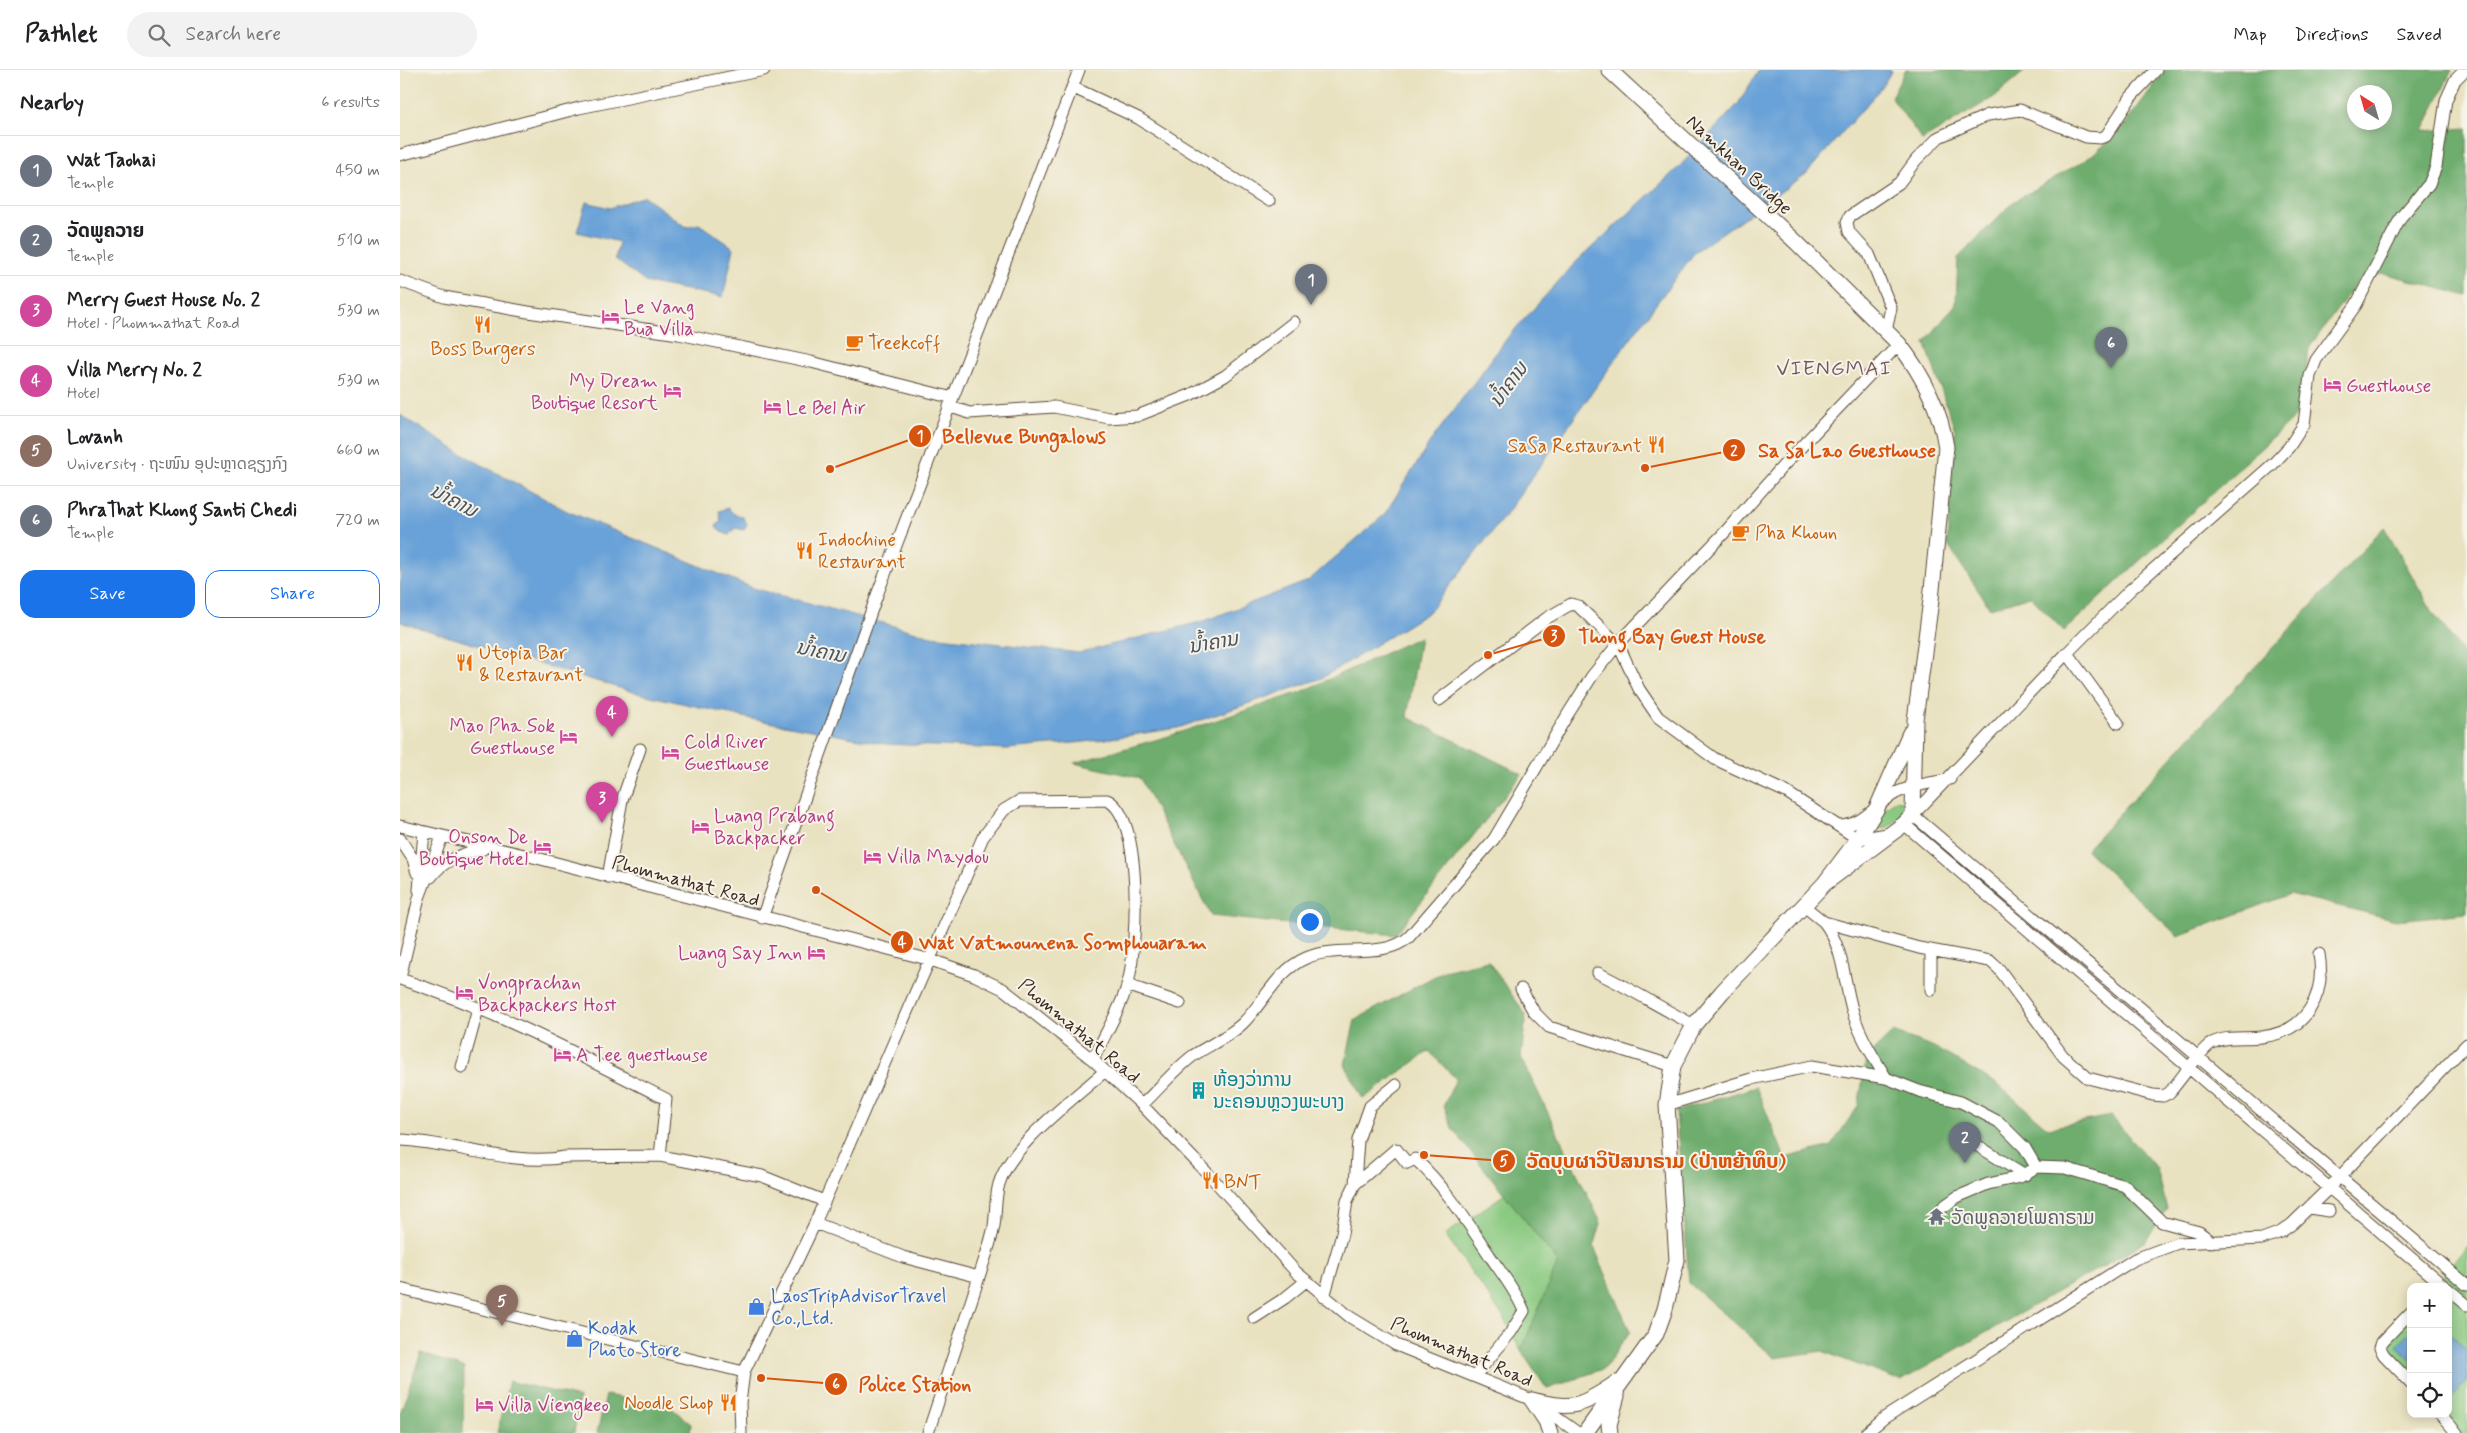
<!DOCTYPE html>
<meta charset="utf-8">
<style>
:root{--surface:#fff;--page:#f2f2f2;--text:#202124;--muted:#757577;--line:#e0e0e0;--accent:#1a73e8}
body{margin:0;font-family:Mynerve,"Noto Sans Lao",sans-serif;background:var(--page);color:var(--text)}
.controls{position:absolute;right:15px;bottom:15px;display:grid;overflow:hidden;border-radius:10px;box-shadow:0 2px 12px #0003}
.controls button{width:45px;height:45px;display:grid;place-items:center;padding:0;border:0;border-bottom:1px solid var(--line);background:var(--surface);color:var(--text);font:25px sans-serif}
.compass{position:absolute;left:1947px;top:15px;width:45px;height:45px;border-radius:50%;background:var(--surface);box-shadow:0 2px 12px #0003;rotate:323deg}
.you{position:absolute;left:909px;top:851px;width:18px;height:18px;margin:-12px;border:4px solid #fff;border-radius:50%;background:#1a73e8;box-shadow:0 0 0 8px #1a73e833}
.badge{display:grid;place-items:center;width:32px;height:32px;border-radius:50%;background:var(--accent);color:#fff;font-size:16px;font-weight:700}
.pin{position:absolute;translate:-50% -41px;filter:drop-shadow(0 1px 2px #0008)}
.pin::after{content:'';position:absolute;top:26px;width:18px;height:15px;background:inherit;clip-path:polygon(0 0,100% 0,50% 100%)}
.list{margin:0;padding:0;list-style:none}
h2{display:flex;justify-content:space-between;align-items:center;height:65px;margin:0;padding:0 20px;font-size:21px}
h2 small{font-size:16px;font-weight:400;color:var(--muted)}
.list li{display:grid;grid-template-columns:32px 1fr auto;gap:15px;align-items:center;box-sizing:border-box;height:70px;padding:0 20px;border-top:1px solid var(--line)}
.list b{display:block;font-size:19px;white-space:nowrap}
.list p{margin:0;font-size:16px;white-space:nowrap;color:var(--muted)}
.list em{font-size:16px;font-style:normal;color:var(--muted)}
.actions{display:flex;gap:10px;padding:15px 20px}
.actions a{flex:1;padding:11px 0;border:1px solid var(--accent);border-radius:15px;text-align:center;font-size:18px;color:var(--accent)}
.actions .main{background:var(--accent);color:#fff}
.icon{flex:none;width:28px;height:28px;fill:none;stroke:currentColor;stroke-width:2;stroke-linecap:round;stroke-linejoin:round}
.map{position:relative;flex:none;width:2067px;height:1363px;overflow:hidden}
header{display:flex;align-items:center;gap:30px;box-sizing:border-box;height:70px;padding:0 25px;background:var(--surface);border-bottom:1px solid var(--line)}
header strong{font-size:24px}
nav{display:flex;gap:28px;margin-inline-start:auto;font-size:18px}
.search{width:350px;height:45px;background:var(--page);display:flex;align-items:center;gap:12px;box-sizing:border-box;padding:0 18px;border-radius:28px;color:var(--muted);font-size:19px}
main{display:flex}
aside{flex:1;background:var(--surface)}
.map>svg:first-child{display:block}
.green{fill:#89c980;stroke:#627a4f}
.forest{fill:#6ead6e;stroke:#546c46;fill-rule:evenodd}
.water{fill:#69a2d8;stroke:#52667b}
.lines{fill:none;stroke-linecap:round;stroke-linejoin:round}
.minor-casing{stroke:#554636;stroke-width:13}
.major-casing{stroke:#554636;stroke-width:17}
.minor{stroke:#fff;stroke-width:11}
.major{stroke:#fff;stroke-width:15}
.labels{text-anchor:middle;stroke-width:4;stroke-linejoin:round;paint-order:stroke}
.street-label{font-size:19px;fill:#3b2a1e;stroke:#f7f3e8}
.hotel-label{font-size:19px;fill:#b23c85;stroke:#f7f3e8;text-anchor:start}
.food-label{font-size:19px;fill:#c56008;stroke:#f7f3e8;text-anchor:start}
.culture-label{font-size:19px;fill:#0d838f;stroke:#f7f3e8;text-anchor:start}
.worship-label{font-size:19px;fill:#5b616d;stroke:#f7f3e8;text-anchor:start}
.shop-label{font-size:19px;fill:#366cbe;stroke:#f7f3e8;text-anchor:start}
.water-label{font-size:20px;font-style:italic;fill:#4b545f;stroke:#f7f3e8}
.quarter-label{font-size:21px;letter-spacing:1px;fill:#74595f;stroke:#f7f3e8}
.leader{fill:none;stroke:#d7540e;stroke-width:2}
.callout-dot{fill:#d7540e;stroke:#f7f3e8;stroke-width:2}
.mark-label{font-size:15px;text-anchor:middle;font-weight:bold;fill:#fff}
.callout-label{font-size:20px;text-anchor:middle;font-weight:bold;fill:#d7540e;stroke:#f7f3e8;stroke-width:4;stroke-linejoin:round;paint-order:stroke}
</style>
<header>
<strong>Pathlet</strong>
<div class="search"><svg class="icon" aria-label="search" viewBox="0 0 24 24"><circle cx="10" cy="10" r="6"/><path d="M15 15l6 6"/></svg>Search here</div>
<nav><a>Map</a><a>Directions</a><a>Saved</a></nav>
</header>
<main>
<aside>
<h2>Nearby<small>6 results</small></h2>
<ul class="list">
<li><span class="badge" style="background:#6b7280">1</span><div><b>Wat Taohai</b><p>Temple</p></div><em>450 m</em></li>
<li><span class="badge" style="background:#6b7280">2</span><div><b>ວັດພູຄວາຍ</b><p>Temple</p></div><em>510 m</em></li>
<li><span class="badge" style="background:#d1479c">3</span><div><b>Merry Guest House No. 2</b><p>Hotel · Phommathat Road</p></div><em>530 m</em></li>
<li><span class="badge" style="background:#d1479c">4</span><div><b>Villa Merry No. 2</b><p>Hotel</p></div><em>530 m</em></li>
<li><span class="badge" style="background:#8d6e63">5</span><div><b>Lovanh</b><p>University · ຖະໜົນ ອຸປະຫຼາດຊຽງກົງ</p></div><em>660 m</em></li>
<li><span class="badge" style="background:#6b7280">6</span><div><b>PhraThat Khong Santi Chedi</b><p>Temple</p></div><em>720 m</em></li>
</ul>
<div class="actions"><a class="main">Save</a><a>Share</a></div>
</aside>
<div class="map">
<svg width="2067" height="1363" viewBox="0 0 2067 1363">
<rect width="100%" height="100%" fill="#f7f3e8"/>
<filter id="ink" filterUnits="userSpaceOnUse"><feTurbulence type="fractalNoise" baseFrequency=".02" numOctaves="2"/><feDisplacementMap in="SourceGraphic" scale="10" xChannelSelector="R" yChannelSelector="G"/><feConvolveMatrix kernelMatrix="1 2 1 2 8 2 1 2 1" color-interpolation-filters="sRGB"/></filter>
<filter id="wash" filterUnits="userSpaceOnUse"><feTurbulence type="fractalNoise" baseFrequency=".0096" numOctaves="4" result="noise"/><feDisplacementMap in="SourceGraphic" scale="20" xChannelSelector="R" yChannelSelector="G"/><feGaussianBlur stdDeviation="1.12" result="paint"/><feColorMatrix in="noise" values="0 0 0 0 0 0 0 0 0 0 0 0 0 0 0 0 0 1.4 0 .05"/><feComposite in="paint" operator="in"/></filter>
<g filter="url(#wash)">
<rect width="100%" height="100%" fill="#e9e2c1"/>
<!-- green -->
<path class="green" d="M1496 730 1505 732 1506 735C1503 747 1490 759 1478 759L1474 753 1483 740Z
M1130 1107 1230 1261 1205 1298 1147 1319 1121 1281 1105 1249 1045 1165Z
M2067 1176V1363H2057L2040 1344H2048V1217H2034Z
M2011 1242V1313L1984 1285 1982 1272Z"/>
<!-- forest -->
<path class="forest" d="M1506 0H1626L1594 27 1522 70 1491 27Z
M1765 0H2052L2023 61 2067 58V226L1984 203 1958 211 1909 278 1900 342 1664 561 1630 526 1590 538 1547 474 1555 360 1525 272 1556 234 1558 188 1613 132 1687 89 1718 64ZM1954 22H1984V52H1954Z
M1984 457 2034 544 2067 588V843L1996 850 1890 824 1778 866 1686 780Z
M1020 567 1007 647 1122 704 995 865 811 846 740 708 674 693 769 666 901 622Z
M1088 891 1126 945 1121 987 1201 1153 1194 1177 1230 1261 1205 1298 1147 1319 1121 1281 1158 1192 1052 1058 1044 1035 1056 1009 1029 981 963 1029 945 995 955 950 1044 901Z
M1493 962 1534 977 1597 1014 1648 1058 1711 1046 1757 1099 1767 1139 1745 1172 1501 1311 1422 1281 1375 1288 1289 1213 1276 1041 1356 1017 1385 1088 1431 1076 1458 1036 1467 987Z
M21 1283 64 1298 63 1363H0V1344Z
M109 1311 179 1328 174 1363H97Z
M206 1325 269 1336 291 1354 290 1363H197Z"/>
<!-- water -->
<path class="water" d="M1359 0H1492L1482 17 1406 104 1295 182 1227 273 1107 443 1029 542 922 608 778 658 685 672 607 679 486 674 352 649 233 622 0 552V345L60 383 167 441 353 518 531 566 679 583 804 551 908 511 984 445 1033 368 1108 267 1176 192 1279 97 1338 34Z
M244 126 286 157 299 154 334 178 323 227 245 212 215 189 219 172 177 162 186 132 210 138Z
M328 438 334 444 342 446 347 454 344 460 335 458 329 465 321 462 316 456 321 451 319 441Z
M2011 1262V1289L1997 1276Z
M2048 1262 2067 1279V1311L2052 1327 2048 1324Z"/>
</g>
<g filter="url(#ink)">
<g class="lines">
<defs>
<path id="minor" d="M2065 0 2055 10 2046 30 2036 97 2029 114 2001 147 1956 235 1916 290 1910 306 1904 354 1889 377 1873 394 1730 520 1667 583 1513 745 2067 1215
M672 17 738 48 869 131
M0 85 179 38 364 0
M0 211 44 227 128 242 279 264 411 292 553 328
M1486 261 1491 238 1469 184 1449 162 1447 152 1450 146 1499 113 1516 90 1539 67 1588 45 1620 40 1686 67 1700 68 1706 66 1731 27 1756 0
M549 336 569 343 654 337 709 348 737 346 790 325 825 306 894 252
M1667 583 1718 653
M1039 630 1147 548 1171 534 1178 536 1218 574 1239 619 1258 647 1315 689 1386 722 1458 769 1487 764
M1504 754 2045 1217
M0 756 133 787 531 890 574 905 603 919 693 990 742 1035 813 1109 896 1202 950 1247 996 1275 1132 1330 1178 1363
M1439 756C1463 756 1476 734 1496 723 1512 715 1532 713 1550 709
M0 769 13 789 17 803
M31 807C43 790 63 783 83 779
M208 807 222 730 240 679
M19 820 24 762
M1404 836 1424 852 1519 878 1590 891 1599 899 1663 986 1688 1008 1753 1025 1763 1026 1769 1023C1779 1012 1802 978 1812 973 1828 965 1845 969 1861 967 1907 962 1926 925 1919 884
M362 848 477 525 679 0
M1424 852C1447 882 1443 921 1457 954 1464 973 1476 991 1486 1008
M1531 880V920
M1198 903C1231 919 1261 938 1294 955
M0 908 19 828 42 767
M0 909C93 939 179 985 266 1029L260 1086
M727 915 780 933
M1121 919 1134 942 1149 957 1273 996
M62 997 78 939
M742 1035C759 1019 775 999 794 985 811 974 832 965 845 951 865 930 878 900 906 888 937 874 984 890 1009 867L1094 769 1168 644 1192 606 1218 574 1326 461 1382 397 1499 274
M1267 1035 1351 1009 1412 996 1486 1008 1519 1021 1561 1032 1599 1052 1625 1078 1636 1097
M1565 1068 1625 1105
M0 1070C53 1072 113 1097 165 1087L260 1086 362 1106 424 1131
M955 1114 958 1070 970 1036 996 1015
M1543 1137 1557 1127 1588 1114 1620 1107 1636 1097 1665 1098 1725 1116 1762 1152 1799 1162 1812 1172
M1909 1138 1929 1141
M415 1153 503 1187 579 1207C584 1190 591 1173 594 1156 596 1142 595 1128 599 1114 611 1074 674 1029 705 1001
M0 1219 344 1302
M2048 1219 2067 1235
M924 1227 942 1164 947 1131 955 1114 996 1079 1007 1093 1015 1089C1046 1117 1067 1152 1090 1186 1102 1204 1116 1221 1124 1241L1111 1262 1075 1306
M2011 1242 1982 1272 1980 1278 1984 1285 2011 1313
M854 1248 885 1228 906 1211
M2040 1344 2057 1363
M341 1363 340 1333 344 1302 415 1153 583 767 604 740 619 731 707 730C744 747 737 878 728 913 721 939 704 965 693 990
M528 1363 579 1207
M1466 1363 1484 1348 1735 1189 1778 1173 1862 1169 1881 1162 1892 1154 1929 1118 2067 974"/>
<path id="major" d="M1209 0 1395 171 1499 274C1523 305 1540 338 1546 377L1531 530 1515 650 1513 745 1504 754 1424 814
M1132 1330C1171 1341 1183 1336 1216 1313
M1132 1330 1146 1351 1150 1363
M1185 1363 1256 1264 1265 1239 1277 1190 1267 1035 1273 996 1294 955 1322 922 1424 814 1458 769 1477 738 1510 663
M1210 1363 1209 1355 1217 1326"/>
</defs>
<!-- minor casing -->
<use href="#minor" class="minor-casing"/>
<!-- major casing -->
<use href="#major" class="major-casing"/>
<!-- minor -->
<use href="#minor" class="minor"/>
<!-- major -->
<use href="#major" class="major"/>
</g>
</g>
<!-- icons -->
<defs>
<symbol id="hotel-bare" viewBox="-9 -9 18 18"><path d="M-6-4.5h1.5V1H6V5H4.5V3h-9V5H-6ZM-4 0a1.8 1.8 0 1 1 3.6 0ZM.5 0V-2.5h3Q6-2.5 6 0Z" fill="#d1479c" stroke="#f7f3e8" stroke-width="2.5" paint-order="stroke"/></symbol>
<symbol id="restaurant-bare" viewBox="-9 -9 18 18"><path d="M-5-6h1v4h1v-4h1v4h1v-4h1v5L-1.5 .5V6h-2V.5L-5-1ZM5-6V6H3V1.5H1.5Q1.5-4 5-6Z" fill="#e8710a" stroke="#f7f3e8" stroke-width="2.5" paint-order="stroke"/></symbol>
<symbol id="cafe-bare" viewBox="-9 -9 18 18"><path d="M-5.5-4.5H6V0H3Q3 3.5 0 3.5H-2.5Q-5.5 3.5-5.5 0ZM3-3.2v2h1.7v-2ZM-6 4.5H4V6H-6Z" fill="#e8710a" stroke="#f7f3e8" stroke-width="2.5" paint-order="stroke"/></symbol>
<symbol id="building-bare" viewBox="-9 -9 18 18"><path d="M-4-6H4V6H1V3H-1V6H-4ZM-2.5-4.3h1.7v1.8h-1.7ZM.8-4.3h1.7v1.8H.8ZM-2.5-1h1.7V.8h-1.7ZM.8-1h1.7V.8H.8Z" fill="#0f9aa8" stroke="#f7f3e8" stroke-width="2.5" paint-order="stroke"/></symbol>
<symbol id="temple-bare" viewBox="-9 -9 18 18"><path d="M0-6L5-2H3V0L6.5 2.5H4V6H1.5V3h-3V6H-4V2.5H-6.5L-3 0V-2H-5Z" fill="#6b7280" stroke="#f7f3e8" stroke-width="2.5" paint-order="stroke"/></symbol>
<symbol id="shop-bare" viewBox="-9 -9 18 18"><path d="M-5-2.5h2.3a2.7 3.5 0 0 1 5.4 0H5L5.5 6h-11ZM-1.5-2.5h3a1.5 2.3 0 0 0-3 0Z" fill="#3f7fe0" stroke="#f7f3e8" stroke-width="2.5" paint-order="stroke"/></symbol>
</defs>
<g fill-rule="evenodd">
<use href="#hotel-bare" x="198" y="234" width="25" height="25"/>
<use href="#restaurant-bare" x="70" y="242" width="25" height="25"/>
<use href="#cafe-bare" x="442" y="260" width="25" height="25"/>
<use href="#hotel-bare" x="1920" y="302" width="25" height="25"/>
<use href="#hotel-bare" x="260" y="308" width="25" height="25"/>
<use href="#hotel-bare" x="360" y="324" width="25" height="25"/>
<use href="#restaurant-bare" x="1244" y="362" width="25" height="25"/>
<use href="#cafe-bare" x="1328" y="450" width="25" height="25"/>
<use href="#restaurant-bare" x="392" y="468" width="25" height="25"/>
<use href="#restaurant-bare" x="52" y="580" width="25" height="25"/>
<use href="#hotel-bare" x="156" y="654" width="25" height="25"/>
<use href="#hotel-bare" x="258" y="670" width="25" height="25"/>
<use href="#hotel-bare" x="288" y="744" width="25" height="25"/>
<use href="#hotel-bare" x="130" y="764" width="25" height="25"/>
<use href="#hotel-bare" x="460" y="774" width="25" height="25"/>
<use href="#hotel-bare" x="404" y="870" width="25" height="25"/>
<use href="#hotel-bare" x="52" y="910" width="25" height="25"/>
<use href="#hotel-bare" x="150" y="972" width="25" height="25"/>
<use href="#building-bare" x="786" y="1008" width="25" height="25"/>
<use href="#restaurant-bare" x="798" y="1098" width="25" height="25"/>
<use href="#temple-bare" x="1524" y="1134" width="25" height="25"/>
<use href="#shop-bare" x="344" y="1224" width="25" height="25"/>
<use href="#shop-bare" x="162" y="1256" width="25" height="25"/>
<use href="#restaurant-bare" x="316" y="1320" width="25" height="25"/>
<use href="#hotel-bare" x="72" y="1322" width="25" height="25"/>
</g>
<g class="labels">
<!-- street labels -->
<g class="street-label">
<text transform="translate(1340 94) rotate(43)" y="7">Namkhan Bridge</text>
<text transform="translate(286 810) rotate(15)" y="7">Phommathat Road</text>
<text transform="translate(680 960) rotate(40)" y="7">Phommathat Road</text>
<text transform="translate(1062 1281) rotate(23)" y="7">Phommathat Road</text>
</g>
<!-- hotel labels -->
<g class="hotel-label">
<text x="224" y="243">Le Vang<tspan x="224" dy="22">Bua Villa</tspan></text>
<text x="258" y="317" text-anchor="end">My Dream<tspan x="258" dy="22">Boutique Resort</tspan></text>
<text x="1946" y="322">Guesthouse</text>
<text x="386" y="344">Le Bel Air</text>
<text x="155" y="662" text-anchor="end">Mao Pha Sok<tspan x="155" dy="22">Guesthouse</tspan></text>
<text x="284" y="678">Cold River<tspan x="284" dy="22">Guesthouse</tspan></text>
<text x="314" y="752">Luang Prabang<tspan x="314" dy="22">Backpacker</tspan></text>
<text x="128" y="773" text-anchor="end">Onson De<tspan x="128" dy="22">Boutique Hotel</tspan></text>
<text x="487" y="793">Villa Maydou</text>
<text x="402" y="889" text-anchor="end">Luang Say Inn</text>
<text x="78" y="919">Vongprachan<tspan x="78" dy="22">Backpackers Host</tspan></text>
<text x="176" y="991">A Tee guesthouse</text>
<text x="98" y="1341">Villa Viengkeo</text>
</g>
<!-- food labels -->
<g class="food-label">
<text x="468" y="279">Treekcoff</text>
<text x="83" y="285" text-anchor="middle">Boss Burgers</text>
<text x="1242" y="382" text-anchor="end">SaSa Restaurant</text>
<text x="1355" y="469">Pha Khoun</text>
<text x="418" y="476">Indochine<tspan x="418" dy="22">Restaurant</tspan></text>
<text x="79" y="589">Utopia Bar<tspan x="79" dy="22">&amp; Restaurant</tspan></text>
<text x="824" y="1118">BNT</text>
<text x="314" y="1339" text-anchor="end">Noodle Shop</text>
</g>
<!-- culture labels -->
<g class="culture-label">
<text x="813" y="1016">ຫ້ອງວ່າການ<tspan x="813" dy="22">ນະຄອນຫຼວງພະບາງ</tspan></text>
</g>
<!-- worship labels -->
<g class="worship-label">
<text x="1551" y="1154">ວັດພູຄວາຍໂພຄາຣາມ</text>
</g>
<!-- shop labels -->
<g class="shop-label">
<text x="371" y="1232">LaosTripAdvisorTravel<tspan x="371" dy="22">Co.,Ltd.</tspan></text>
<text x="188" y="1264">Kodak<tspan x="188" dy="22">Photo Store</tspan></text>
</g>
<!-- water labels -->
<g class="water-label">
<text transform="translate(1108 314) rotate(-54)" y="7">ນ້ຳຄານ</text>
<text transform="translate(54 430) rotate(28)" y="7">ນ້ຳຄານ</text>
<text transform="translate(813 572) rotate(-10)" y="7">ນ້ຳຄານ</text>
<text transform="translate(421 581) rotate(11)" y="7">ນ້ຳຄານ</text>
</g>
<!-- quarter labels -->
<g class="quarter-label">
<text x="1434" y="305">VIENGMAI</text>
</g>
</g>
<!-- callouts -->
<path class="leader" d="M430 399L520 366M1245 398L1334 380M1088 585L1154 566M416 820L502 872M1024 1085L1104 1091M361 1308L436 1314"/>
<g class="callout-dot">
<circle cx="430" cy="399" r="5"/>
<circle cx="1245" cy="398" r="5"/>
<circle cx="1088" cy="585" r="5"/>
<circle cx="416" cy="820" r="5"/>
<circle cx="1024" cy="1085" r="5"/>
<circle cx="361" cy="1308" r="5"/>
<circle cx="520" cy="366" r="12"/>
<circle cx="1334" cy="380" r="12"/>
<circle cx="1154" cy="566" r="12"/>
<circle cx="502" cy="872" r="12"/>
<circle cx="1104" cy="1091" r="12"/>
<circle cx="436" cy="1314" r="12"/>
</g>
<g class="mark-label">
<text x="520" y="371">1</text>
<text x="1334" y="386">2</text>
<text x="1154" y="571">3</text>
<text x="502" y="877">4</text>
<text x="1104" y="1096">5</text>
<text x="436" y="1319">6</text>
</g>
<g class="callout-label">
<text x="624" y="373">Bellevue Bungalows</text>
<text x="1447" y="387">Sa Sa Lao Guesthouse</text>
<text x="1272" y="573">Thong Bay Guest House</text>
<text x="663" y="879">Wat Vatmounena Somphouaram</text>
<text x="1256" y="1098">ວັດບຸບຜາວິປັສນາຣາມ (ປ່າຫຍ້າທຶບ)</text>
<text x="515" y="1321">Police Station</text>
</g>
</svg>
<div class="controls">
<button>+</button>
<button>−</button>
<button><svg class="icon" aria-label="locate" viewBox="0 0 24 24"><circle cx="12" cy="12" r="6"/><path d="M12 2v4M12 18v4M2 12h4M18 12h4"/></svg></button>
</div>
<svg class="compass" viewBox="-18 -18 36 36"><path d="M0-13l5 13h-10z" fill="#e53935"/><path d="M0 13l5-13h-10z" fill="#757577"/></svg>
<div class="you"></div>
<div class="pin badge" style="left:911px;top:235px;background:#6b7280">1</div>
<div class="pin badge" style="left:1565px;top:1093px;background:#6b7280">2</div>
<div class="pin badge" style="left:202px;top:753px;background:#d1479c">3</div>
<div class="pin badge" style="left:212px;top:667px;background:#d1479c">4</div>
<div class="pin badge" style="left:102px;top:1256px;background:#8d6e63">5</div>
<div class="pin badge" style="left:1711px;top:298px;background:#6b7280">6</div>
</div>
</main>
